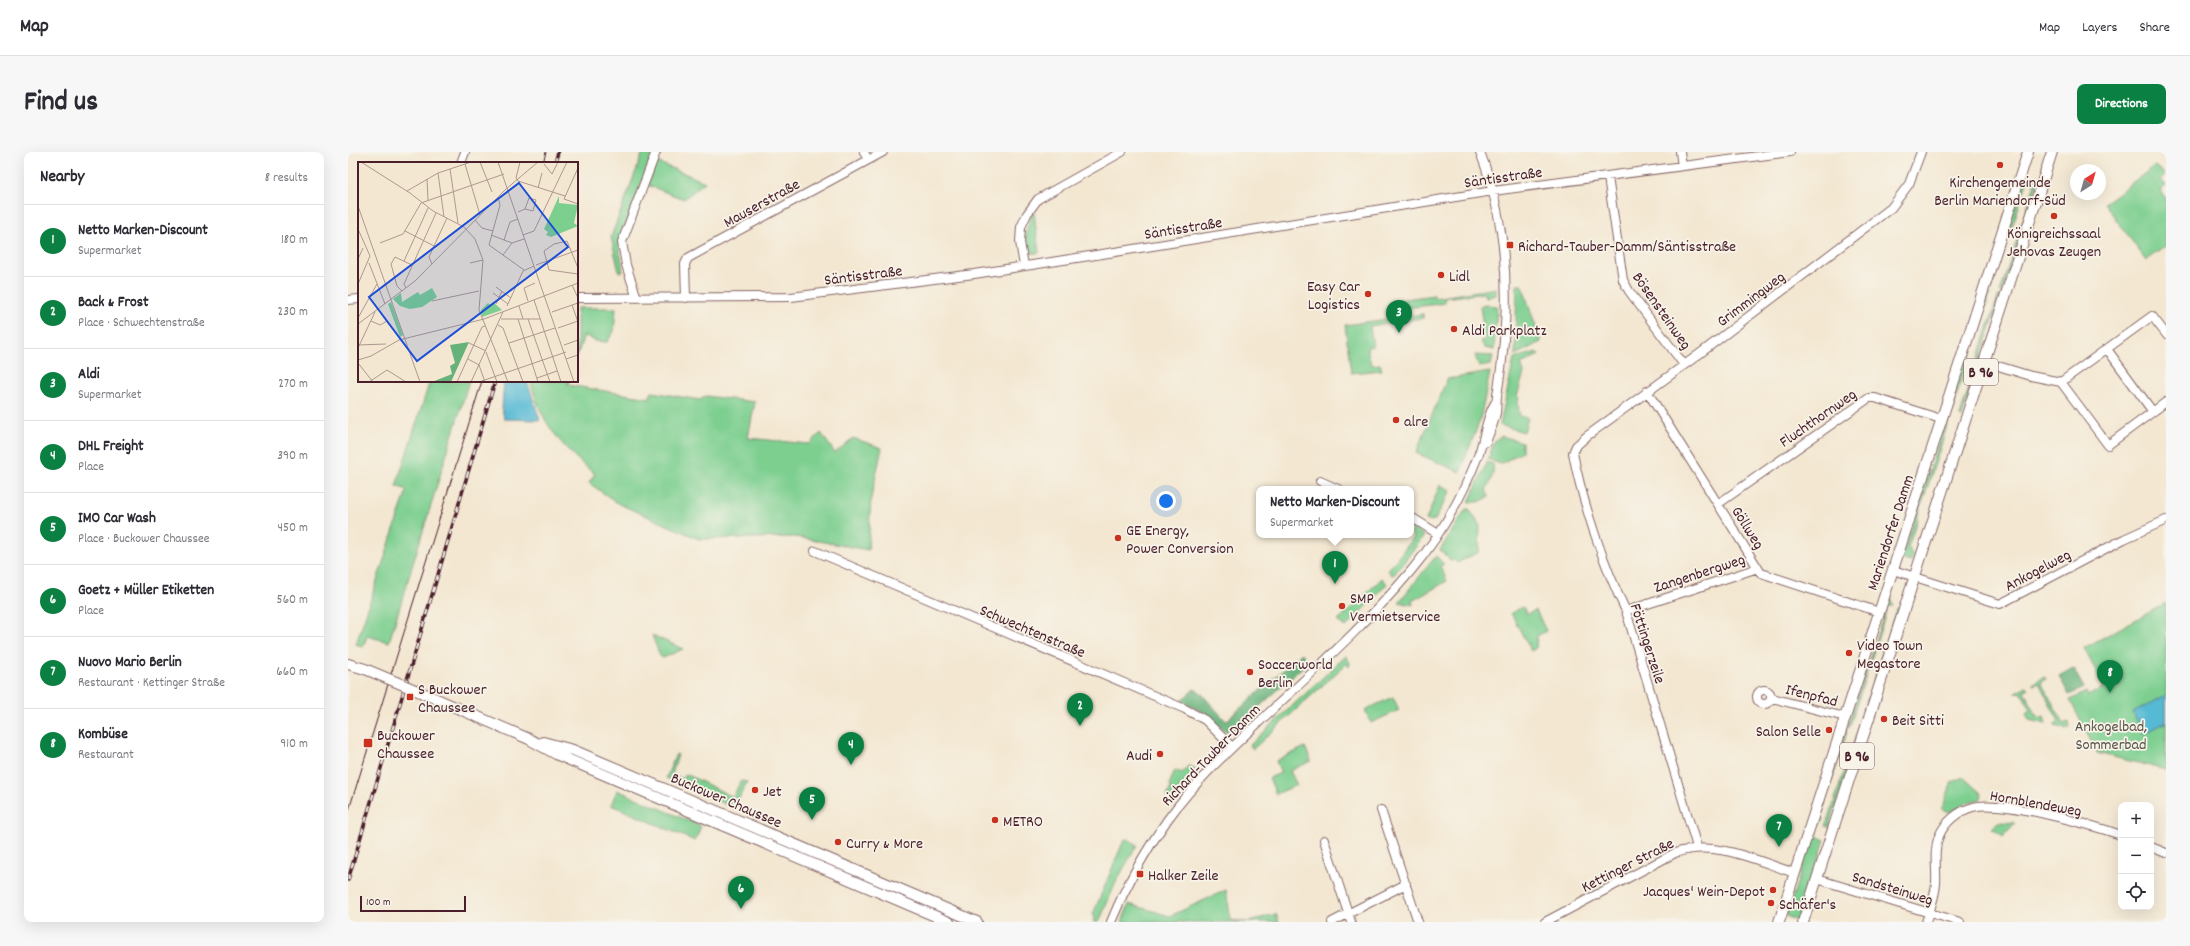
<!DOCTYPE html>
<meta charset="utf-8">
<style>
:root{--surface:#fff;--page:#f7f7f7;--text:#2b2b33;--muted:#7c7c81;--line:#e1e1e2;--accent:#0b8043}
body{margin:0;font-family:Dekko,sans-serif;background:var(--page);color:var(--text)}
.controls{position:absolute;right:12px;bottom:12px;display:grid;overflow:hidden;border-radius:8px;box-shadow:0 4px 16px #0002}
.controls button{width:36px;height:36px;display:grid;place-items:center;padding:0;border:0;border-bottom:1px solid var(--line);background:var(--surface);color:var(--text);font:20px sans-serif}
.compass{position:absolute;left:1722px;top:12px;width:36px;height:36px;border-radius:50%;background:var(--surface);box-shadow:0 4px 16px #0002;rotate:37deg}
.scale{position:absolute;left:12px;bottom:10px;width:106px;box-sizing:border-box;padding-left:4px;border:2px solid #4a1f2b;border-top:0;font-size:11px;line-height:14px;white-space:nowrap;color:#4a1f2b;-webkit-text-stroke:3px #f7f3e8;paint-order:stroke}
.you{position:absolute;left:818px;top:349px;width:14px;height:14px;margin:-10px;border:3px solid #fff;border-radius:50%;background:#1a73e8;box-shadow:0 0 0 6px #1a73e833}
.badge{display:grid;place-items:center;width:26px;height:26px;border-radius:50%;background:var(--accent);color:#fff;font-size:13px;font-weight:700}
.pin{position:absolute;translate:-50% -33px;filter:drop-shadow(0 1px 2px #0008)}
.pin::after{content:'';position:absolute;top:21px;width:14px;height:12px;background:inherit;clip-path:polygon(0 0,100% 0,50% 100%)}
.popup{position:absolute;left:908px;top:334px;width:158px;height:52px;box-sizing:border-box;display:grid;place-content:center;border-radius:8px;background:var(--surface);filter:drop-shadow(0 1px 3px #0005);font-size:13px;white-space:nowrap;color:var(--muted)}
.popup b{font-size:15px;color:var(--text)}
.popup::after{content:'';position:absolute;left:50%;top:100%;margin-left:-8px;border:8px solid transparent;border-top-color:var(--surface)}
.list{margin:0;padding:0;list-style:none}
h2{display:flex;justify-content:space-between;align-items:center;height:52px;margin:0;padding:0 16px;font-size:17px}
h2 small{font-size:13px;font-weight:400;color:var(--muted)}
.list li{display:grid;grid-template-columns:26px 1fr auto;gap:12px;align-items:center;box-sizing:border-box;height:72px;padding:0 16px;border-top:1px solid var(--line)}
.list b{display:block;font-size:15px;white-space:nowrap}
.list p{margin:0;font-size:13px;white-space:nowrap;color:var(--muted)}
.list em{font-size:13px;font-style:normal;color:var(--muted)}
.icon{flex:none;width:22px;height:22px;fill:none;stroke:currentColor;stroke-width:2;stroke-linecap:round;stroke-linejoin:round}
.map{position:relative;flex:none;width:1818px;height:770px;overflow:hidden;border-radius:8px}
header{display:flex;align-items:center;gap:24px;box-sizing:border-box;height:56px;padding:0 20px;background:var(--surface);border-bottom:1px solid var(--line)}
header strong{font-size:19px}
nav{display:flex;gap:22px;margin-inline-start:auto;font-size:14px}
.intro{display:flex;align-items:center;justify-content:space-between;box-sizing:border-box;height:96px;padding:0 24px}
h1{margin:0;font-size:28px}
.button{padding:10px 18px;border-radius:8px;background:var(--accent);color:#fff;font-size:14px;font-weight:700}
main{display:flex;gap:24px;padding:0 24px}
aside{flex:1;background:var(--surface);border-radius:8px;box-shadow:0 4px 16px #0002}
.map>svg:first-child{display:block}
.green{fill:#7dcf90;stroke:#64775e}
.forest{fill:#66b27a;stroke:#586852}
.water{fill:#56bad4;stroke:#506c80}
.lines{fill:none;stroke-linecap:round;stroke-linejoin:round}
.minor-casing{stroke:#856565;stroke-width:10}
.major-casing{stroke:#856565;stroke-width:12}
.minor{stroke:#fff;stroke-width:8}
.major{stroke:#fff;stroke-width:10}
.tram{stroke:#4a1f2b;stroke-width:1}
.rail-casing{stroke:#4a1f2b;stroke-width:3.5}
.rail{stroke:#f7f3e8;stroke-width:2;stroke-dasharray:6;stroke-linecap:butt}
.major-bridge-casing{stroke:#856565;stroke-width:12;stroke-linecap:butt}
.major-bridge{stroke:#fff;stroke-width:10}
.poi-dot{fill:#c8321e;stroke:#f7f3e8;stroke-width:1.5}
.labels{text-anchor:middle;stroke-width:3.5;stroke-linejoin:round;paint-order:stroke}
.shield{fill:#f7f3e8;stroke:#7e5f64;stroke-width:1}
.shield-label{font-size:15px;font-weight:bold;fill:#4a1f2b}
.street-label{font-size:16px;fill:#4a1f2b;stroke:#f7f3e8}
.poi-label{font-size:16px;fill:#4a1f2b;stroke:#f7f3e8;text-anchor:start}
.park-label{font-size:16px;fill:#595449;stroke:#f7f3e8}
.inset-road{fill:none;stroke:#af978f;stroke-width:1}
.view{fill:#1d4ed8;fill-opacity:0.15;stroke:#1d4ed8;stroke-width:2}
.inset-edge{fill:none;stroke:#4a1f2b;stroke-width:2}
</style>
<header>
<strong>Map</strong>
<nav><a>Map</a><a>Layers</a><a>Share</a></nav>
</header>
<div class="intro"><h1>Find us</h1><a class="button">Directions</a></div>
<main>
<aside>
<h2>Nearby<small>8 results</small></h2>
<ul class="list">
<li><span class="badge">1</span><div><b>Netto Marken-Discount</b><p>Supermarket</p></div><em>180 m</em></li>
<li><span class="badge">2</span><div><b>Back &amp; Frost</b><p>Place · Schwechtenstraße</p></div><em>230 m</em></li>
<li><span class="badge">3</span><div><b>Aldi</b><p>Supermarket</p></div><em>270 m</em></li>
<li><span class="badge">4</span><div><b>DHL Freight</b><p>Place</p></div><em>390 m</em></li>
<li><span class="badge">5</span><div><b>IMO Car Wash</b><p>Place · Buckower Chaussee</p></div><em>450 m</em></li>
<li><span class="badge">6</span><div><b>Goetz + Müller Etiketten</b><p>Place</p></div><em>560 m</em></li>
<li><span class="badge">7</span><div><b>Nuovo Mario Berlin</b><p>Restaurant · Kettinger Straße</p></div><em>660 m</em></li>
<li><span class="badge">8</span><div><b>Kombüse</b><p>Restaurant</p></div><em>910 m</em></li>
</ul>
</aside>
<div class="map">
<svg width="1818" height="770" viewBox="0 0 1818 770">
<rect width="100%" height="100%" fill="#f7f3e8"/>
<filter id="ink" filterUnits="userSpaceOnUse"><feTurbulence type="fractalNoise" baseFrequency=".025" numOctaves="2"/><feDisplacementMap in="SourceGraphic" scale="8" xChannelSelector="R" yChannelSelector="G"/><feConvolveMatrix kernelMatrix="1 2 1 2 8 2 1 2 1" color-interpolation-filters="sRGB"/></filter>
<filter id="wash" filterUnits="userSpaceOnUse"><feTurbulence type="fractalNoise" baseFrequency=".012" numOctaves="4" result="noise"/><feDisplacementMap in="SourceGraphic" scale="16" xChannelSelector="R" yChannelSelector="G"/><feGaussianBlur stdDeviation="0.9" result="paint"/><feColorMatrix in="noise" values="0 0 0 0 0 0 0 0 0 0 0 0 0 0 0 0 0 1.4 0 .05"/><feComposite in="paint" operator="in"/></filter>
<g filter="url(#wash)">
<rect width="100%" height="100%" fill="#f3e7d1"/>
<!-- green -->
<path class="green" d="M295 0H305L271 91 275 120H271L263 85Z
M309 10 357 30 336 47 299 33Z
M1807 14 1815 21 1816 24 1813 27 1818 34 1812 38 1818 46V94L1798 108 1756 51Z
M1677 22 1681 24 1643 138 1640 137Z
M1686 25 1691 27 1654 141H1652L1687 31H1683Z
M686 60 691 101C669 105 679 70 686 60Z
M1169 133H1174L1193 190 1167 203Z
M1148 136V143L1138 145 1137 141 1096 146 1097 151 1044 158 1043 155 1047 154 1050 148 1086 143 1087 146Z
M1639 141 1642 142 1603 261 1600 260Z
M1650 145H1652L1614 265 1612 264Z
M1139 153 1149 154 1146 198 1137 196 1132 189 1137 188 1132 154Z
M229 156H268L266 179 259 190 247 189 236 183 229 204Z
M1075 162V166L1022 174 1025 194 1019 195 1023 213 1032 212 1034 218 1003 221 997 173Z
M1188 200 1191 203 1173 212 1176 221 1169 244 1171 246 1169 253 1171 255 1170 259 1172 260 1171 264 1180 266 1176 280 1152 273 1166 207Z
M1127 203 1145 204 1143 213 1131 215Z
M1142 220 1132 268 1112 320 1068 301 1099 227Z
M82 229H121L41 490 19 484 15 495 8 492 59 338 48 334Z
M183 229H221L220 233 301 246 304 240 352 248 358 244 407 250 400 286 461 292 473 281 487 301 505 286 534 296 523 346 520 398 448 385 351 387 271 352 241 331 247 322C216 298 190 268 183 229Z
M1599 264 1602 265 1560 395 1565 404 1563 410 1553 407Z
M1154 284 1174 290V300L1152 312 1140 307 1147 288Z
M1139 310 1145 312C1146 323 1143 329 1138 338L1141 345 1131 350H1121Z
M1092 333 1103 338 1087 368 1081 369 1078 368Z
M1118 357H1121L1132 374 1131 400 1109 411 1106 407 1102 408 1092 398Z
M1063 373 1076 384 1045 424 1040 418 1066 385 1063 382 1065 378Z
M1088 404 1096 412 1092 414 1099 429 1064 449 1065 453 1051 450Z
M1034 426 1039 432 1000 473 998 475 990 469Z
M1542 444 1545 454H1540L1501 576 1499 575Z
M1818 451V618L1749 601 1722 548 1738 540 1740 544 1756 535 1736 496Z
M1175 455 1179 462 1188 458 1198 479 1189 484 1188 496 1183 499 1163 461Z
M1549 456 1552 457 1512 580 1509 579Z
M304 483 335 497 315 506 312 504Z
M998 504 1002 511 1001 515 998 512 905 597 902 593Z
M1696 524 1698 527 1693 530 1716 572 1721 570 1722 575 1718 577 1708 574 1707 572 1711 569 1691 531 1685 533V532Z
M1678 534 1681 536 1676 539 1690 566 1696 564 1698 572 1681 568 1678 561 1683 558 1673 540 1667 541Z
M1045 545 1051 558 1023 571 1017 558Z
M1497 579 1499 580 1472 666 1476 667 1472 672 1468 671Z
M1508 583 1511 584 1481 675 1477 674 1481 666Z
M957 595 963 609 942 619 949 633 928 642 921 626 933 621 928 609Z
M328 602 330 603 324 622 335 627 338 622 385 645 393 629 399 630 386 656 318 626Z
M840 614 848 617 822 647 819 645 823 635 821 633 827 618 834 621Z
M1615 625 1634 642 1633 647 1620 650 1602 660 1594 657 1604 630Z
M269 638 353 674 347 689 263 653Z
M1651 670 1667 671 1655 684 1644 676Z
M1465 683 1477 688 1449 769 1438 764Z
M780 687 789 693 769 728 751 770H745L747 766 745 762 776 688Z
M878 738 883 768 898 770 928 762 931 770H774L781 752 822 764Z"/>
<!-- forest -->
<path class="forest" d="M954 501 959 511 885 579H877L857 561 833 549 846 537 851 539 878 569Z
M1725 516 1736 536 1721 543 1711 524Z"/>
<!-- water -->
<path class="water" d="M156 229H179L192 268 156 267 154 256Z
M1818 543V570L1796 582 1785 561Z"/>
</g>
<g filter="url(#ink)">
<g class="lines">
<defs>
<path id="minor" d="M516 0 520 8
M1132 0C1161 75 1163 158 1150 237 1148 245 1149 253 1148 261 1146 271 1142 280 1138 290
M1332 0 1334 14
M113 11 117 0
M1260 25 1275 128 1281 139 1336 213
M676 114 672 90 673 75 679 62 690 47 774 0
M229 146 443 145 626 122 767 100 1145 39 1442 0
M289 146 278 113 274 90 308 0
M338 146 337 112 340 106 535 0
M0 148 11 147
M1759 197 1805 260
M1637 210 1683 224 1713 230 1760 293 1818 250
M1713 230 1804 164 1818 182
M1299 239 1413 421 1531 460
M972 329 990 337
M1370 352 1521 246H1527L1593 267
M1063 365 1090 382
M467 399 837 557 857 568 884 595
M1545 418 1652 452 1776 387 1818 368
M1278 459 1410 416
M1409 545a7 7 0 1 1 14 0a7 7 0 1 1-14 0Z
M1424 546 1497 565
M1033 658 1070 770
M976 688 1003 770
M1349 695 1278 459C1256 415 1234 349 1225 301L1228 294 1239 284 1350 203 1543 56 1561 32 1573 0
M1803 695 1818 701
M1469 727 1612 770
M763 770C778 733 797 699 820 667 846 631 878 601 910 571 962 522 1016 475 1062 420 1091 386 1114 345 1130 304 1137 287 1137 267 1147 251
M984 770 1058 732
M1197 770 1327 701C1367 687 1409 709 1447 721
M1578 770C1582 758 1587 745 1588 732 1589 715 1585 700 1591 684 1597 670 1610 659 1625 655 1652 647 1744 673 1773 683"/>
<path id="major" d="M0 512 17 517
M77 542 181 587 210 603 601 770
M195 590 225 598 629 770
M1431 770 1680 0
M1455 770 1704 0"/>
</defs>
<!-- minor casing -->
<use href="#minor" class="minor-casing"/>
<!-- major casing -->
<use href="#major" class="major-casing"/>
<!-- minor -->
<use href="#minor" class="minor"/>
<!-- major -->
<use href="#major" class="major"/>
<!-- tram -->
<path class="tram" d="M195 11 198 0
M0 661 134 229"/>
<defs>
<path id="rail" d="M207 11 210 0
M0 728 147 229"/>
</defs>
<!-- rail casing -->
<use href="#rail" class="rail-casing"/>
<!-- rail -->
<use href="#rail" class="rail"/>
<defs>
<path id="major-bridge" d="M17 517 77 542"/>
</defs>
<!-- major-bridge casing -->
<use href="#major-bridge" class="major-bridge-casing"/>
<!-- major-bridge -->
<use href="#major-bridge" class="major-bridge"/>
</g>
</g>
<!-- markers -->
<g class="poi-dot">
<circle cx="1652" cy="13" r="4"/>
<circle cx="1706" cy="64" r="4"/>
<rect x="1158" y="89" width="8" height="8" rx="2"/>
<circle cx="1093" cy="123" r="4"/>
<circle cx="1020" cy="142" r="4"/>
<circle cx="1106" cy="177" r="4"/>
<circle cx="1048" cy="268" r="4"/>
<circle cx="770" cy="386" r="4"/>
<circle cx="994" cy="454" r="4"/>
<circle cx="1501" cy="501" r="4"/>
<circle cx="902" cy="520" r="4"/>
<rect x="58" y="541" width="8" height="8" rx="2"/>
<circle cx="1536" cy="567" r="4"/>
<circle cx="1481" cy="578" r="4"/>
<rect x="15" y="586" width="10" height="10" rx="2"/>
<circle cx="812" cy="602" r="4"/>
<circle cx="407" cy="638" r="4"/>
<circle cx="647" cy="668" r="4"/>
<circle cx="490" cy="690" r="4"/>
<rect x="788" y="718" width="8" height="8" rx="2"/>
<circle cx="1425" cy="738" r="4"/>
<circle cx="1423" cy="751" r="4"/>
</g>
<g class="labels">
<!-- shield labels -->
<g class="shield">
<rect x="1616" y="207" width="34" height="26" rx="3"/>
<rect x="1492" y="591" width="34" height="26" rx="3"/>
</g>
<g class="shield-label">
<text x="1633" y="225">B 96</text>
<text x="1509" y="609">B 96</text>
</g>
<!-- street labels -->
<g class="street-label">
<text transform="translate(1155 24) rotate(-8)" y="6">Säntisstraße</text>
<text transform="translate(413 50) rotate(-29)" y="6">Mauserstraße</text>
<text transform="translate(835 75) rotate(-9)" y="6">Säntisstraße</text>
<text transform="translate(515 122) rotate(-7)" y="6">Säntisstraße</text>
<text transform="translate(1402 146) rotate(-37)" y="6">Grimmingweg</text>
<text transform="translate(1315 158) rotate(55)" y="6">Bösensteinweg</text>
<text transform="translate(1469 265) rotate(-35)" y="6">Fluchthornweg</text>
<text transform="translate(1401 375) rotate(58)" y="6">Göllweg</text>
<text transform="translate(1541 380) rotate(-72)" y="6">Mariendorfer Damm</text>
<text transform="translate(1689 417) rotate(-28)" y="6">Ankogelweg</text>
<text transform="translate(1351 420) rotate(-18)" y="6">Zangenbergweg</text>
<text transform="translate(685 478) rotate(23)" y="6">Schwechtenstraße</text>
<text transform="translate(1301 491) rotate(72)" y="6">Föttingerzeile</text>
<text transform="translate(1464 542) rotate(14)" y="6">Ifenpfad</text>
<text transform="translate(862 602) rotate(-46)" y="6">Richard-Tauber-Damm</text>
<text transform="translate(379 647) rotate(23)" y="6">Buckower Chaussee</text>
<text transform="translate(1688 650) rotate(10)" y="6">Hornblendeweg</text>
<text transform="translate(1279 712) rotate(-27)" y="6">Kettinger Straße</text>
<text transform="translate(1545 735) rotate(17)" y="6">Sandsteinweg</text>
</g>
<!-- poi labels -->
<g class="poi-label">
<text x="1652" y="35" text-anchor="middle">Kirchengemeinde<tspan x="1652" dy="18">Berlin Mariendorf-Süd</tspan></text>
<text x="1706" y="86" text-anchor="middle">Königreichssaal<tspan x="1706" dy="18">Jehovas Zeugen</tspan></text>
<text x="1170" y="99">Richard-Tauber-Damm/Säntisstraße</text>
<text x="1101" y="129">Lidl</text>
<text x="1012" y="139" text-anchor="end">Easy Car<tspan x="1012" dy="18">Logistics</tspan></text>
<text x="1114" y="183">Aldi Parkplatz</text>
<text x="1056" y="274">alre</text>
<text x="778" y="383">GE Energy,<tspan x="778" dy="18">Power Conversion</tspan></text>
<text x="1002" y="451">SMP<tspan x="1002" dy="18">Vermietservice</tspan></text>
<text x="1509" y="498">Video Town<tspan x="1509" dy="18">Megastore</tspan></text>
<text x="910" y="517">Soccerworld<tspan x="910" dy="18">Berlin</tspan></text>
<text x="70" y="542">S Buckower<tspan x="70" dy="18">Chaussee</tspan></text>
<text x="1544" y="573">Beit Sitti</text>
<text x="1473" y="584" text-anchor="end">Salon Selle</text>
<text x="29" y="588">Buckower<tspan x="29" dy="18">Chaussee</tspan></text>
<text x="804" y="608" text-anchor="end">Audi</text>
<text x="415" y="644">Jet</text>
<text x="655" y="674">METRO</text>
<text x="498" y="696">Curry &amp; More</text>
<text x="800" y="728">Halker Zeile</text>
<text x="1417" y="744" text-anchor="end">Jacques' Wein-Depot</text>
<text x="1431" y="757">Schäfer's</text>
</g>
<!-- park labels -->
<g class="park-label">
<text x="1763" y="579">Ankogelbad,<tspan x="1763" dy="18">Sommerbad</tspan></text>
</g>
</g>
<!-- overview -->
<g transform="translate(10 10)">
<rect width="220" height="220" fill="#f3e7d1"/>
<path d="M201 34V41L220 43 216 61 220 64 193 75 188 73 190 70 186 67ZM74 126 79 135 64 145 52 147 42 144 35 137 43 131 44 140 60 130 62 133ZM33 140 45 173 42 175 30 142ZM135 140 144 148 124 155 123 148 130 141 132 143Z" fill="#7dcf90"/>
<path d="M111 180 93 220H74L94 212 92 204 97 201 92 183Z" fill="#66b27a"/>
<path class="inset-road" d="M3 0 52 31 75 49 106 65 117 77 125 98 121 148 150 220M122 0 134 30M140 0 216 220M162 0 158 16 160 19 207 34M107 2 122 53M186 2 194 12 200 0M220 6 206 37 220 42M92 7 100 61M80 11 86 55M69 17 70 38M180 26 184 11M49 29 80 11 113 0M140 35 142 43 131 83 166 108M0 44 62 220M160 50 167 47 175 49 178 38 171 36 167 47M117 58 124 66 135 69M0 67 12 94 0 122M47 69 76 84M133 73 154 81 166 77M165 73 176 69 209 0M146 78 152 60 160 57M22 81 45 72 63 41 146 12M145 93 154 81M0 97 5 86M46 99 70 46M11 101 27 142M112 101 125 98M74 102 71 95 89 56M178 103 220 88M220 106 209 79 196 82 186 89 191 108 220 112M214 123 220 136M138 125 153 136M48 126 46 122 78 51M44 129 39 124 33 102 37 95 54 103M135 131 150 142M176 138 203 220M74 139 121 129M170 139 166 126 177 121M138 142 144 129M214 143 220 160M149 144 165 109 176 104M161 144 165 157M194 150 220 141M0 156 19 122M143 157H182M160 157 180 220M170 157 192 220M13 159 22 163 29 159M0 162 57 119 148 27 180 0M140 163 145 166 165 220M200 166 220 159M111 181 128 189M151 181 197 166M0 183 28 182M206 183 220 178M0 186 17 150M128 190 139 220M110 197 121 203 127 220M208 197 220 193M0 198 13 194 41 178 126 157 220 121M0 201 15 220M179 216 199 209M11 220 29 208 48 220M99 220 124 165 127 164M113 220 145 150M121 220 208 190"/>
<path class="view" d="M161 21 210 85 59 199 11 135Z"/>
<rect width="220" height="220" class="inset-edge"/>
</g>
</svg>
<div class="controls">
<button>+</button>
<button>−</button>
<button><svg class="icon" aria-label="locate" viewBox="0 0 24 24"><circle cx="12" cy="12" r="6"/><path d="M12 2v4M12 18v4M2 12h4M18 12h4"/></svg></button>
</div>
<svg class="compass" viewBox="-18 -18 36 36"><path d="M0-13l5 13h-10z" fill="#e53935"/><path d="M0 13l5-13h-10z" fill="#7c7c81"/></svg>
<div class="scale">100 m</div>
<div class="you"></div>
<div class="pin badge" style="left:987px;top:432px">1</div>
<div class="popup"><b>Netto Marken-Discount</b>Supermarket</div>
<div class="pin badge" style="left:732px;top:574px">2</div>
<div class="pin badge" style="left:1051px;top:181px">3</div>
<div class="pin badge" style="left:503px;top:613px">4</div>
<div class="pin badge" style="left:464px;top:668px">5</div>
<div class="pin badge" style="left:393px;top:757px">6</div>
<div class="pin badge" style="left:1431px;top:695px">7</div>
<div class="pin badge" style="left:1762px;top:541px">8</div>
</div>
</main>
